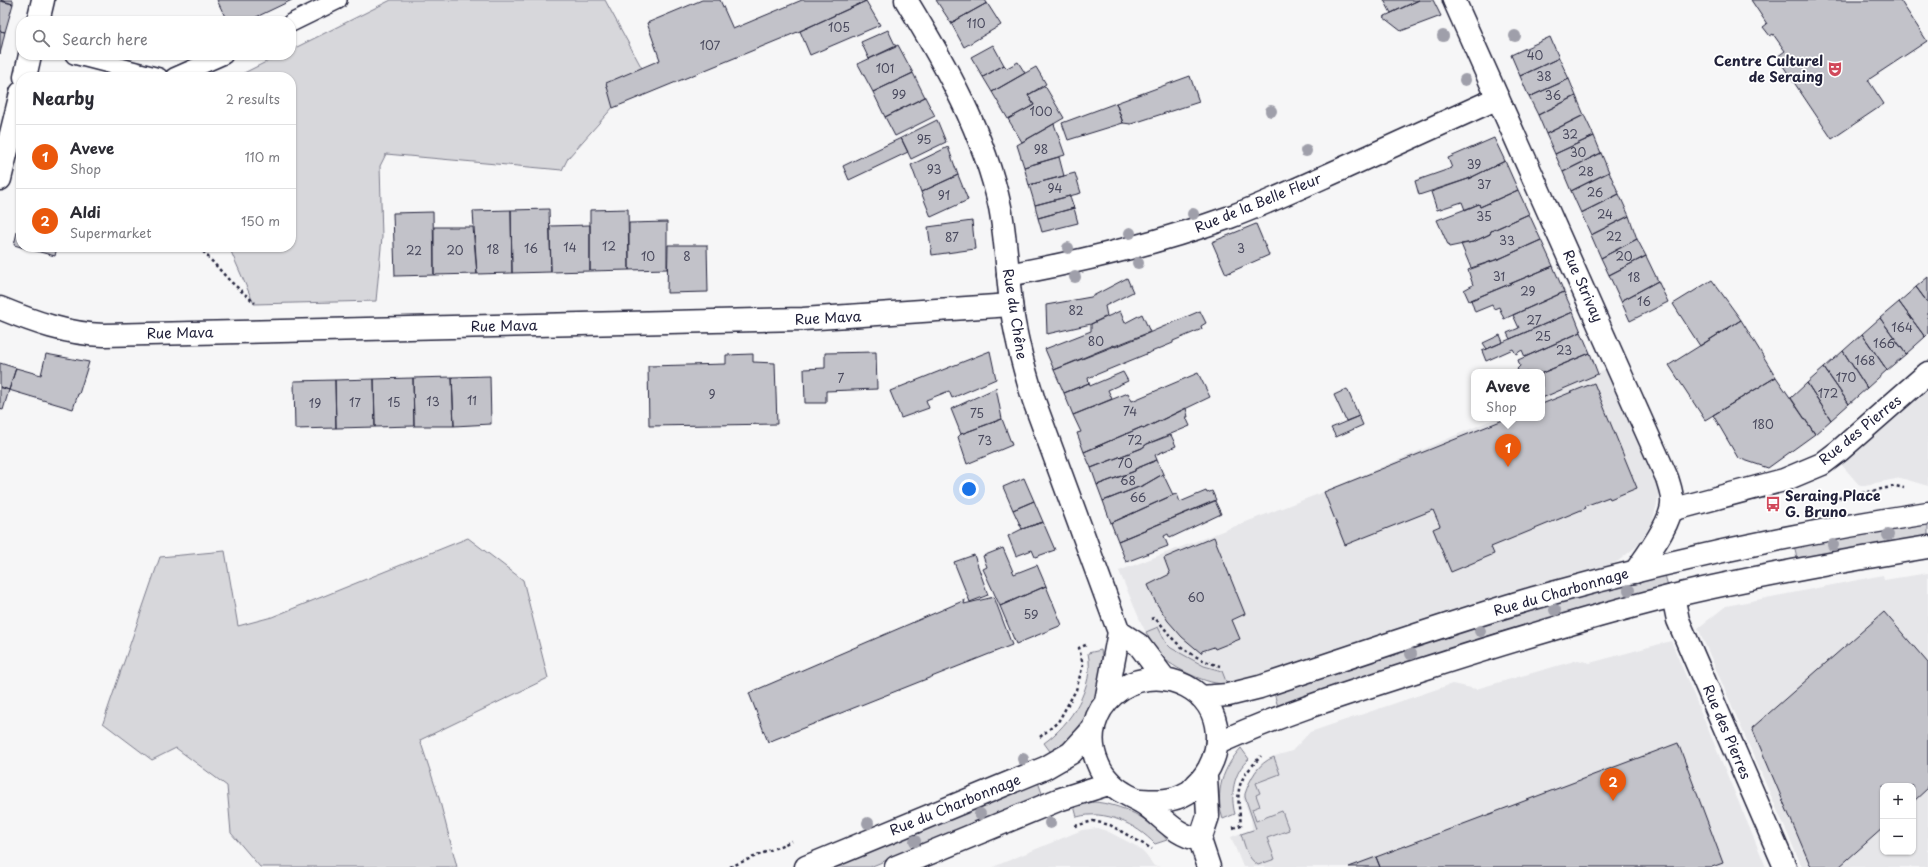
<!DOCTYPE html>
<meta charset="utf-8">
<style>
:root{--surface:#fff;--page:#f7f7f7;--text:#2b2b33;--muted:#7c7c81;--line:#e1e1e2;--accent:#ea580c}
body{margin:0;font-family:"Playpen Sans",sans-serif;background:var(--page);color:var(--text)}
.controls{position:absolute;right:12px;bottom:12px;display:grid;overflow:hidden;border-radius:8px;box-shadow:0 1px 3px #0004}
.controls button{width:36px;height:36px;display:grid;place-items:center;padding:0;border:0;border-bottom:1px solid var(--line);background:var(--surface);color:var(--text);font:20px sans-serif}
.you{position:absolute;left:969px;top:489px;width:14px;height:14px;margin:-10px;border:3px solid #fff;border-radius:50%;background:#1a73e8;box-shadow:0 0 0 6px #1a73e833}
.badge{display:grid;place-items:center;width:26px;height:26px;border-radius:50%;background:var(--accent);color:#fff;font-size:13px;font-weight:700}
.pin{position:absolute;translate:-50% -33px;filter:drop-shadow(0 1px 2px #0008)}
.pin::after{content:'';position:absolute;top:21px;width:14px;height:12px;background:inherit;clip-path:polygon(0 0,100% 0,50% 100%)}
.popup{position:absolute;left:1471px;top:369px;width:74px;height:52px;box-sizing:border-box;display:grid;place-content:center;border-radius:8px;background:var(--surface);filter:drop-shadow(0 1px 3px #0005);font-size:13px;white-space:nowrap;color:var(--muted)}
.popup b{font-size:15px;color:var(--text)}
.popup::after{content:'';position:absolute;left:50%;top:100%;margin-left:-8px;border:8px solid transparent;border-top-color:var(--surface)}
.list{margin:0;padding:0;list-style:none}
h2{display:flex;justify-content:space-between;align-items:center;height:52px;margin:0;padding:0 16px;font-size:17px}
h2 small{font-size:13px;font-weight:400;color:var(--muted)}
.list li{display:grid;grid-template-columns:26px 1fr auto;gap:12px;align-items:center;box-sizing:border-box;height:64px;padding:0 16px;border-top:1px solid var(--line)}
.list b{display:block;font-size:15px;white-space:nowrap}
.list p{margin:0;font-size:13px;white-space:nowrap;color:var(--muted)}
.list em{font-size:13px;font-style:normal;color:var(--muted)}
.icon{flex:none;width:22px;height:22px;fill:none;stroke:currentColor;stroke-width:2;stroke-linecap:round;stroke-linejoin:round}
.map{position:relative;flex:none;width:1928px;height:867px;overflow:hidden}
.search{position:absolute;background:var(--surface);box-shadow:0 1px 3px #0004;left:16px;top:16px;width:280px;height:44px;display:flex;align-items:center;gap:10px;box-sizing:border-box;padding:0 14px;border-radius:16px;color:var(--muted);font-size:15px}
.panel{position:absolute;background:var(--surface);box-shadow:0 1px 3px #0004;left:16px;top:72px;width:280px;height:180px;border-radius:16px}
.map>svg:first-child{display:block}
.built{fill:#e6e6e9;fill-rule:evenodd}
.green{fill:#d7d7db;stroke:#7c7c8b}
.building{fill:#c2c2c9;stroke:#22223b}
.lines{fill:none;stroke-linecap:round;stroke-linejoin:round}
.lane-casing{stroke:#22223b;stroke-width:20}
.street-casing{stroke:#22223b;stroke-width:25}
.secondary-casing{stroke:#22223b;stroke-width:25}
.path{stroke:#22223b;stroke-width:2.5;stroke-dasharray:3 3;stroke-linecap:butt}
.lane{stroke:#fff;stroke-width:17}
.street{stroke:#fff;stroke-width:22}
.secondary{stroke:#fff;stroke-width:22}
.tree{fill:#9f9faa}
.labels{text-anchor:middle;stroke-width:3.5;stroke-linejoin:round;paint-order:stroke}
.number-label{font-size:12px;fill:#4a4a5e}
.poi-label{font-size:14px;font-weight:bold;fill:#22223b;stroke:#fff;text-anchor:end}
.street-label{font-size:14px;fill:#22223b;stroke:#fff}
</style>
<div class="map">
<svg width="1928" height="867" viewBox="0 0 1928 867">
<rect width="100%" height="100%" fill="#f6f6f7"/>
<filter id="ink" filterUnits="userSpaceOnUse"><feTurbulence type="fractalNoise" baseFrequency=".025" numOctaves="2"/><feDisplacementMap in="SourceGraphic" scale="8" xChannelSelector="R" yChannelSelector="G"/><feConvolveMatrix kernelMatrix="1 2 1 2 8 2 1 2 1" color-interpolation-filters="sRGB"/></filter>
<g filter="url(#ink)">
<!-- built -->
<path class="built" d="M1610 368 1656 475 1658 488V500L1652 523 1637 546 1617 562 1596 570 1238 683H1217L1197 677 1166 660 1154 647 1142 625 1119 571 1321 493 1496 418H1542V398Z
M1928 388V486L1901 478 1860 486 1841 464Z
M1928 573V867H1802L1698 628 1726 606 1883 575 1884 580ZM1883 786H1913V852H1883Z
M1671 641 1766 867H1243L1231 837 1252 829 1251 819 1243 798 1248 783 1256 769 1261 764 1275 756 1292 751 1310 732 1452 684 1476 689 1578 660 1590 663Z
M1097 828 1107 831 1136 846 1145 854 1154 866 1161 867H993L1082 830Z"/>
<!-- green -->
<path class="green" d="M391 0H605L644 72 568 158 562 170 386 154 380 166 382 237 376 301 254 304 229 247H291V77H236L280 55H291V50Z
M1928 522V536L1797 559 1794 545Z
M468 538 523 580 548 678 420 740 439 798 457 867H260L231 833 227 786 176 748 152 760 103 723 160 557 225 551 238 626 272 617Z
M1665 574 1668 588 1501 632 1278 707 1274 693 1490 621Z
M1158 627 1166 643 1171 648 1204 666 1222 671 1227 684C1208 685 1174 669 1160 655 1154 649 1150 640 1146 632Z
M1101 650C1108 689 1082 731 1052 754L1044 743C1071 724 1095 686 1088 653Z
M1241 748 1249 759C1233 772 1230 796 1235 814L1223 819C1214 792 1223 768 1241 748Z
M1274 757 1280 774 1256 783 1260 793 1256 795 1260 806 1252 809 1256 821 1282 811 1289 830 1267 838 1275 859 1258 865C1247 858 1245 846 1241 834L1256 829 1245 797V794C1250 779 1258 763 1274 757Z
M1038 782 1043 796 870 867H833Z
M1094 802C1120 804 1151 818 1167 840L1155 844C1136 824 1105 809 1077 817L1074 806Z"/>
<!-- building -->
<path class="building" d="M0 0H13V4Z
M217 0H292L248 21H227Z
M702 0H720L733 29 802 0H865L866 1 800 31 613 108 606 83 660 60 647 23Z
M936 0H985L987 3 951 23Z
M1384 0H1419L1391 13Z
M1419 0H1433L1441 16 1401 31 1383 17Z
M1751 0H1900L1927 41 1868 80 1884 104 1832 139 1777 57 1785 51 1773 34 1770 36 1763 27 1767 24Z
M0 1 13 4 5 32 0 31Z
M866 1 880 25 810 55 800 31Z
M987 3 1001 25 964 47 951 23Z
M888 30 896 47 869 59 861 42Z
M0 31 5 32 0 54Z
M1550 37 1559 58 1520 76 1511 55Z
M898 45 913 73 873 92 858 64Z
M993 45 1004 65 983 77 971 57Z
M1559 58 1569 79 1529 97 1520 76Z
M1018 62 1025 73 992 92 983 77 1004 65 1007 68Z
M1036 67 1046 84 1028 95 1034 105 1008 119 992 92Z
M913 73 925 97 885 117 873 92Z
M1190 76 1199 102 1131 124 1123 123 1116 103Z
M1569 79 1576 96 1538 115 1529 97Z
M1045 86 1064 118 1022 142 1008 119 1034 105 1028 95Z
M1576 96 1584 115 1546 134 1538 115Z
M925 97 935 116 895 136 885 117Z
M1116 103 1123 123 1068 140 1062 123Z
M1584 115 1594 136 1555 154 1546 134Z
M937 120 946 142 911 159 901 138Z
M1054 124 1065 155 1024 167 1017 145Z
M1594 136 1601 153 1563 172 1555 154Z
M901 138 908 152 849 180 843 166Z
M1494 138 1505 161 1468 179 1419 195 1415 181 1452 168 1448 158Z
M948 147 958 175 921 192 911 165Z
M1601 153 1609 172 1571 191 1563 172Z
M1059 157 1064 176 1029 185 1024 167Z
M1505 161 1518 190 1480 207 1479 204 1465 210 1462 202 1437 210 1431 192 1468 179Z
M1609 172 1619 194 1581 213 1571 191Z
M1075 173 1081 193 1035 205 1029 185Z
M958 175 968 200 931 217 921 192Z
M1518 190 1529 214 1491 231 1490 234 1473 242 1449 247 1437 220 1479 204 1480 207Z
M1619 194 1629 216 1591 235 1581 213Z
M1070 196 1074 208 1038 218 1035 205Z
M1074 208 1078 223 1042 232 1038 218Z
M549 209 551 272 512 273 511 210Z
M628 209 629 270 590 271V210Z
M511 210 512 273 477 274 473 211Z
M433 212 434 275 395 276 393 213Z
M1529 214 1541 240 1501 258 1471 268 1461 244 1473 242 1490 234 1491 231Z
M21 215V247L14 245Z
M1629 216 1637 239 1601 258 1591 235Z
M972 221 975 249 932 255 928 227Z
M667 222V269L629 270V223Z
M1256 224 1269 255 1226 274 1212 242Z
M590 225V271L551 272 550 226Z
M434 227H473L477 274 434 275Z
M1637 239 1646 256 1609 275 1601 258Z
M1541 240 1553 266 1469 301 1464 290 1473 285 1468 270 1501 258Z
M668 245H707L708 292 667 293Z
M21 247H57L55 256Z
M1646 256 1658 281 1621 301 1609 275Z
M1553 266 1564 292 1504 319 1499 307 1494 309 1492 305 1475 312 1471 300Z
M1928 277V303L1916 287Z
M1127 278 1133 292 1105 306 1107 316 1091 324 1047 334 1046 305 1091 297Z
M1712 280 1741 320 1700 346 1673 304Z
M1658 281 1668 302 1630 321 1621 301Z
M1916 287 1928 303V334L1925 337 1899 302Z
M1564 292 1573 312 1510 339 1507 333 1519 328 1513 315Z
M1899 302 1925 337 1906 354 1880 318Z
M1120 311 1125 323 1142 314 1150 332 1054 370 1045 349 1091 331V324Z
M1200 311 1206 323 1201 326 1202 329 1173 341V343L1088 378 1089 383 1064 393 1054 370 1114 345 1115 347 1137 338Z
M1573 312 1581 332 1525 357 1522 350 1516 354 1513 349 1486 361 1482 351Z
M1880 318 1906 354 1887 370 1862 334Z
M1741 320 1776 377 1705 420 1669 365Z
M1581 332 1590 353 1542 373 1519 372 1517 369 1520 366 1518 360Z
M1862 334 1887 370 1867 388 1843 351Z
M1500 335 1503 342 1487 349 1483 343Z
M990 351 996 379 952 398 949 391 926 400 929 408 901 418 890 391Z
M1843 351 1867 388 1849 404 1824 368Z
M876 352 877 389 826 391V403H805L804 369 825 368V353Z
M1590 353 1598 374 1542 398V373Z
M46 354 89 362 79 394H78L73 409 9 390 16 368 41 375Z
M753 354V362L775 363 777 424 649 426 648 366 726 364V355Z
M0 363 16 368 9 390 0 387Z
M1824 368 1849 404 1831 420 1807 383Z
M1123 372 1128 381 1108 390 1112 399 1073 415 1064 393 1089 383 1090 386Z
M1198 373 1210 397 1143 429 1142 427 1084 452 1077 433 1081 432 1073 415 1128 393 1132 401Z
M490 376 491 424 454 426 452 377Z
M452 377 454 426H414L413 378Z
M1776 377 1815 434 1768 468 1738 458 1713 415Z
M413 378 414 426 375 427 374 379Z
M374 379 375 427 336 428 335 380Z
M335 380 336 428 295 429 294 381Z
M1594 383 1637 488 1610 499 1609 497 1585 506 1586 508 1491 547 1494 554 1451 572 1433 529 1440 526 1433 510 1345 545 1324 492 1508 418H1542V404Z
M1807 383 1831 420 1815 434 1791 398Z
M0 387 9 390 3 410 0 409Z
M996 388 1002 419 961 434 951 409Z
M1347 389 1359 416 1346 421 1334 395Z
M1186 408 1188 417H1186L1190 426 1147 444 1142 448 1091 468 1084 452 1142 427 1143 429Z
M1359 416 1363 425 1336 437 1331 428Z
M1002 419 1012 445 967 464 958 437 961 434Z
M1171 435 1176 446 1155 455 1157 460 1135 469V471L1097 485 1091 468 1142 448 1147 444Z
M1157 460 1163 474 1144 485 1103 501 1097 485 1135 471V469Z
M1163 474 1173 495 1111 523 1103 501 1144 485Z
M1024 478 1034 501 1013 510 1003 487Z
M1206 491 1207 493 1212 491 1216 500 1118 541 1111 523 1173 495 1177 494 1180 502Z
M1034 501 1043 522 1022 529 1013 510Z
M1215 501 1221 514 1170 538 1168 534 1164 536 1168 546 1126 562 1118 541Z
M1043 522 1055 550 1035 557 1032 550 1016 556 1008 536 1022 529Z
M1214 537 1245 614 1232 620 1240 639 1215 649 1214 647 1202 651 1201 653 1182 637 1168 621 1155 601 1148 585 1170 574 1164 558Z
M1003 548 1014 574 1037 565 1046 586 1000 606 983 569 987 567 983 556Z
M974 555 988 595 970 602 954 562Z
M1046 586 1062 625 1016 644 1000 606Z
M994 597 1012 645 768 742 749 693 965 600 964 604Z
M1884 612 1928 663V788L1913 802V786H1883V828L1839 867H1811L1752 728Z
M1678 743 1723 863 1712 867H1380L1376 857Z
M1376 857 1380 867H1349Z"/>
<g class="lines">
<defs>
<path id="lane" d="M291 23 338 0
M74 55 159 77
M174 77 224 55"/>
<path id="street" d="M1454 0 1667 478C1669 485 1672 492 1672 500 1674 520 1647 555 1635 572
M38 21 43 0
M25 77 30 55
M0 179 21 93
M1008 275C1084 261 1158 243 1230 217 1270 202 1308 184 1346 167 1397 144 1447 121 1498 98
M0 308C34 322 67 334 104 335L803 319 1011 305
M1671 510 1784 480 1822 464 1839 451 1928 373
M1673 596 1678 620 1785 867"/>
<path id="secondary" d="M906 0C945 64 984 133 1000 207 1006 238 1007 271 1011 303 1015 337 1024 369 1034 401L1119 632 1106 701
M1119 632 1139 645 1164 678
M1201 697 1228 695 1260 687C1351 657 1442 625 1534 598 1663 562 1795 533 1928 513
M1218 743C1283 713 1352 692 1420 670 1504 643 1588 617 1673 596 1757 576 1843 561 1928 547
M1206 777 1208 816 1200 840 1209 867
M1140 800C1157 801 1172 802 1187 793 1190 792 1193 788 1196 785 1226 757 1225 706 1186 686 1134 659 1074 710 1098 764 1102 775 1114 788 1124 793 1132 798 1140 800 1147 806 1167 821 1174 834 1200 840
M806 867 1045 768 1071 753 1094 728
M896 867 1058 800 1111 783"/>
</defs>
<!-- lane casing -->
<use href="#lane" class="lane-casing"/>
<!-- street casing -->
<use href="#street" class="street-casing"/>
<!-- secondary casing -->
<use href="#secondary" class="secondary-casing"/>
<!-- path -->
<path class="path" d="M199 247 230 281 255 303
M1838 498 1896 486 1904 488
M1151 619 1154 618C1165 627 1166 632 1175 641 1187 653 1204 662 1220 666
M1040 737 1058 722 1076 690 1083 665 1079 648 1088 644
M1075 826 1093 821 1110 825 1152 849
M1233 828 1241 825C1237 788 1234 785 1261 756
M730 867 792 841"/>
<!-- lane -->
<use href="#lane" class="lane"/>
<!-- street -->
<use href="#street" class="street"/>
<!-- secondary -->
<use href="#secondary" class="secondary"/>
</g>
<!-- trees -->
<g class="tree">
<circle cx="1443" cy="36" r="6"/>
<circle cx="1515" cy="36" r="6"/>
<circle cx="1465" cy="80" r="6"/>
<circle cx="1271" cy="111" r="6"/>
<circle cx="1306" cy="151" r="6"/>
<circle cx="1193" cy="214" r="6"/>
<circle cx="1130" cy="233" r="6"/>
<circle cx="1068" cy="248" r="6"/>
<circle cx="1138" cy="263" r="6"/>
<circle cx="1075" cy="277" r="6"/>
<circle cx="1888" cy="535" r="6"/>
<circle cx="1833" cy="545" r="6"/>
<circle cx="1629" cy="590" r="6"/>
<circle cx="1555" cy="610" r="6"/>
<circle cx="1480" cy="631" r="6"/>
<circle cx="1411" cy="654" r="6"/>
<circle cx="1023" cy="759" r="6"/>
<circle cx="980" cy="814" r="6"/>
<circle cx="868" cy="823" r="6"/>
<circle cx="1050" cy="823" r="6"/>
<circle cx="915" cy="841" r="6"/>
</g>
</g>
<!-- icons -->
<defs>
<symbol id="theatre-bare" viewBox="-9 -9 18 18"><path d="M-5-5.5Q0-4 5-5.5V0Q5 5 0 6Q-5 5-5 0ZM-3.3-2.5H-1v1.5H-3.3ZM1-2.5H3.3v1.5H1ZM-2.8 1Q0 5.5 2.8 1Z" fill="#d1495b" stroke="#fff" stroke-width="2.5" paint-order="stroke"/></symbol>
<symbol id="bus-bare" viewBox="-9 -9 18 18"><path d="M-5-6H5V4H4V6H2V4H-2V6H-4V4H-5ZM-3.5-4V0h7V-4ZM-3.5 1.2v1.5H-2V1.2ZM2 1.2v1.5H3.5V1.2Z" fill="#d1495b" stroke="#fff" stroke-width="2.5" paint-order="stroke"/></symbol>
</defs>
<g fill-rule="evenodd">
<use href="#theatre-bare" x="1824" y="58" width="22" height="22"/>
<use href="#bus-bare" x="1762" y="493" width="22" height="22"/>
</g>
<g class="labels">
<!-- number labels -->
<g class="number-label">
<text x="976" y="28">110</text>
<text x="839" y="32">105</text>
<text x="710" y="50">107</text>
<text x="1535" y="60">40</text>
<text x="885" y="73">101</text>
<text x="1544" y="81">38</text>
<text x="899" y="99">99</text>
<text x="1553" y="100">36</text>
<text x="1041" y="116">100</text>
<text x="1570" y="139">32</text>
<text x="924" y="144">95</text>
<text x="1041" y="154">98</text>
<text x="1578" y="157">30</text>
<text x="1474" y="169">39</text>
<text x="934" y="174">93</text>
<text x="1586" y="176">28</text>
<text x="1484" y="189">37</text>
<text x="1055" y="193">94</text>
<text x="1595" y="197">26</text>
<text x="944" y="200">91</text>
<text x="1605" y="219">24</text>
<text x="1484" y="221">35</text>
<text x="1614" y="241">22</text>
<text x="952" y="242">87</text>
<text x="1507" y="245">33</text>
<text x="609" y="251">12</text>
<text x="570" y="252">14</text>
<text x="531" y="253">16</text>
<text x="1241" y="253">3</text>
<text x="493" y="254">18</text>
<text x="414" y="255">22</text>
<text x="455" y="255">20</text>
<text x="648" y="261">10</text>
<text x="687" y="261">8</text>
<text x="1624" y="261">20</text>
<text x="1499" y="281">31</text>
<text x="1634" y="282">18</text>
<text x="1528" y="296">29</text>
<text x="1644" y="306">16</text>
<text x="1076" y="315">82</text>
<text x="1534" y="325">27</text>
<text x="1902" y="332">164</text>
<text x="1543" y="341">25</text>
<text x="1096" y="346">80</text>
<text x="1884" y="348">166</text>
<text x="1564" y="355">23</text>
<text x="1865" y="365">168</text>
<text x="1846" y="382">170</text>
<text x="841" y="383">7</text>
<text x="1828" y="398">172</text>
<text x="712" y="399">9</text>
<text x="472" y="405">11</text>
<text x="433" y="406">13</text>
<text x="355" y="407">17</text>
<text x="394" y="407">15</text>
<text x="315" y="408">19</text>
<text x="1130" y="416">74</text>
<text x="977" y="418">75</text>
<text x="1763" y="429">180</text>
<text x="985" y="445">73</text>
<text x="1135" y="445">72</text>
<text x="1125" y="468">70</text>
<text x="1128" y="485">68</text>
<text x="1138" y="502">66</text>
<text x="1196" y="602">60</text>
<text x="1031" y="619">59</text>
</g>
<!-- poi labels -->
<g class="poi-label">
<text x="1823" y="66">Centre Culturel<tspan x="1823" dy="16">de Seraing</tspan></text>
<text x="1785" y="501" text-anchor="start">Seraing Place<tspan x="1785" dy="16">G. Bruno</tspan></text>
</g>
<!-- street labels -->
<g class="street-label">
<text transform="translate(1258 203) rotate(-22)" y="5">Rue de la Belle Fleur</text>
<text transform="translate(1583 286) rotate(66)" y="5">Rue Strivay</text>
<text transform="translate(1015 314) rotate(81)" y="5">Rue du Chêne</text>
<text transform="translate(828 318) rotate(-3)" y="5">Rue Mava</text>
<text transform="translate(504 326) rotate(-1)" y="5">Rue Mava</text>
<text transform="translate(180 333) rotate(-1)" y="5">Rue Mava</text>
<text transform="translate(1860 430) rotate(-39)" y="5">Rue des Pierres</text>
<text transform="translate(1561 592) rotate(-16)" y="5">Rue du Charbonnage</text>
<text transform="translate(1727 732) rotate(67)" y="5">Rue des Pierres</text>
<text transform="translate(955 805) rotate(-22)" y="5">Rue du Charbonnage</text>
</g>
</g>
</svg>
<div class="controls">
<button>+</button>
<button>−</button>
</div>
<div class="you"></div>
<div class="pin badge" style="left:1508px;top:467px">1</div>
<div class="popup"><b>Aveve</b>Shop</div>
<div class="pin badge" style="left:1613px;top:801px">2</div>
<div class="search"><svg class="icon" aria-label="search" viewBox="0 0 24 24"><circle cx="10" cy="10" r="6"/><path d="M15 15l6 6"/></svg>Search here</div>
<section class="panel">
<h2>Nearby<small>2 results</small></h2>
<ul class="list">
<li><span class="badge">1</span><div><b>Aveve</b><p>Shop</p></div><em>110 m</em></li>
<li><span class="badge">2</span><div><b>Aldi</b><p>Supermarket</p></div><em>150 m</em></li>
</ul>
</section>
</div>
